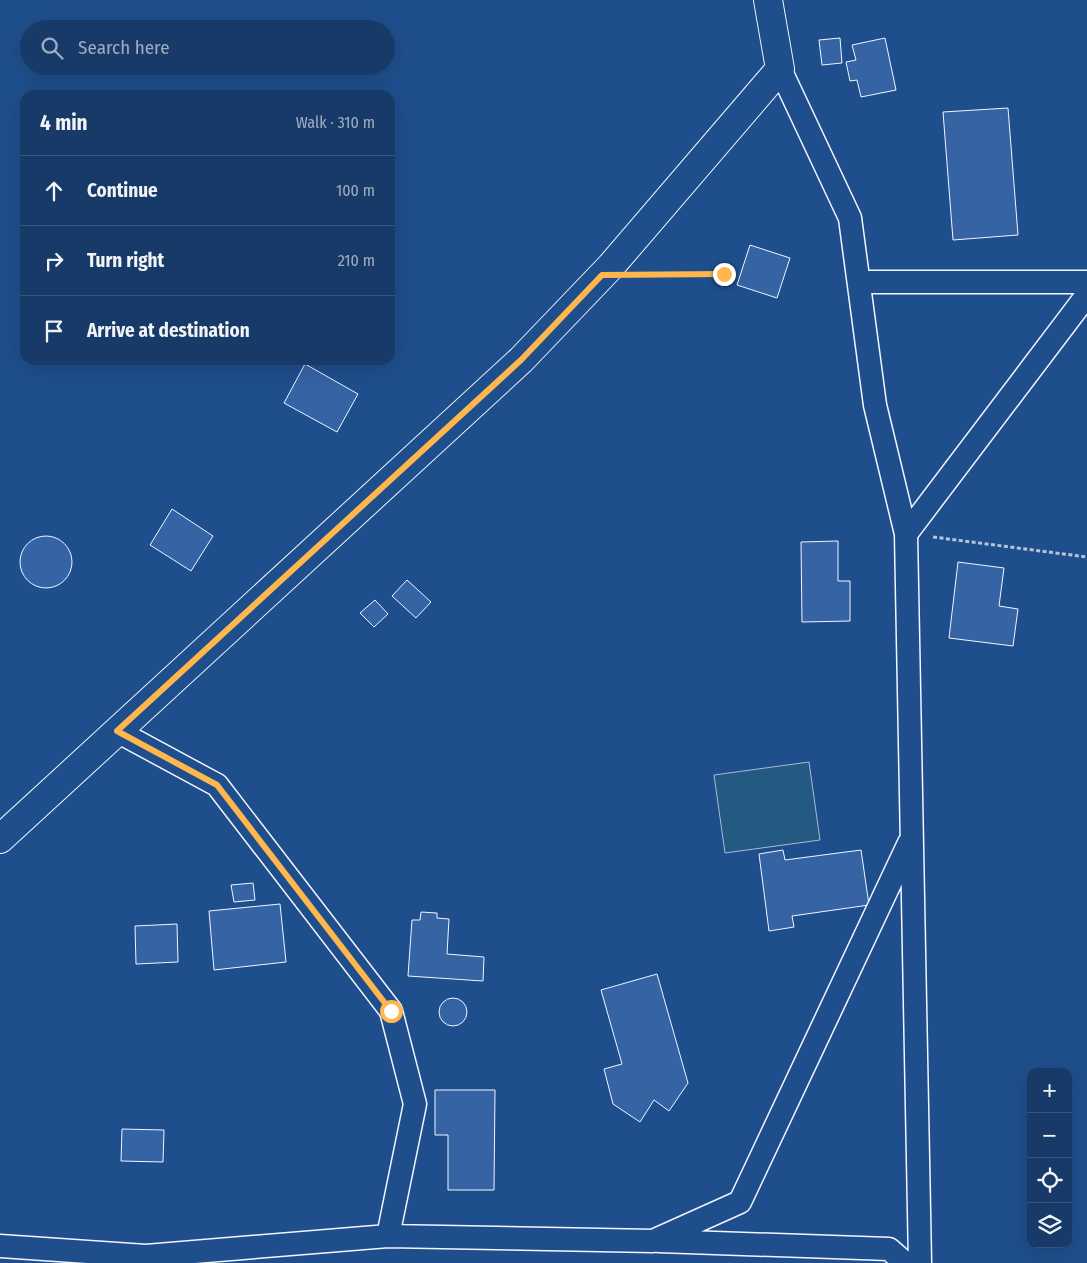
<!DOCTYPE html>
<meta charset="utf-8">
<style>
:root{--surface:#173a69;--page:#20416f;--text:#f1f3f6;--muted:#9eadc0;--line:#36547d}
body{margin:0;font-family:"Fira Sans Condensed",sans-serif;background:var(--page);color:var(--text)}
.controls{position:absolute;right:15px;bottom:15px;display:grid;overflow:hidden;border-radius:10px;box-shadow:0 5px 20px #0002}
.controls button{width:45px;height:45px;display:grid;place-items:center;padding:0;border:0;border-bottom:1px solid var(--line);background:var(--surface);color:var(--text);font:25px sans-serif}
.stop{position:absolute;width:15px;height:15px;margin:-11px;border:4px solid #ffb74d;border-radius:50%;background:#fff}
.stop.end{background:#ffb74d;border-color:#fff;box-shadow:0 1px 5px #0008}
.list{margin:0;padding:0;list-style:none}
h2{display:flex;justify-content:space-between;align-items:center;height:65px;margin:0;padding:0 20px;font-size:21px}
h2 small{font-size:16px;font-weight:400;color:var(--muted)}
.list li{display:grid;grid-template-columns:32px 1fr auto;gap:15px;align-items:center;box-sizing:border-box;height:70px;padding:0 20px;border-top:1px solid var(--line)}
.list b{display:block;font-size:19px;white-space:nowrap}
.list em{font-size:16px;font-style:normal;color:var(--muted)}
.icon{flex:none;width:28px;height:28px;fill:none;stroke:currentColor;stroke-width:2;stroke-linecap:round;stroke-linejoin:round}
.map{position:relative;flex:none;width:1087px;height:1263px;overflow:hidden}
.search{position:absolute;background:var(--surface);box-shadow:0 5px 20px #0002;left:20px;top:20px;width:375px;height:55px;display:flex;align-items:center;gap:12px;box-sizing:border-box;padding:0 18px;border-radius:28px;color:var(--muted);font-size:19px}
.panel{position:absolute;background:var(--surface);box-shadow:0 5px 20px #0002;left:20px;top:90px;width:375px;height:275px;border-radius:15px}
.map>svg:first-child{display:block}
.green{fill:#245a82;stroke:#a8bbd7}
.building{fill:#3563a3;stroke:#f2f6ff}
.lines{fill:none;stroke-linecap:round;stroke-linejoin:round}
.minor-casing{stroke:#f2f6ff;stroke-width:25}
.tertiary-casing{stroke:#f2f6ff;stroke-width:30}
.path{stroke:#b3c4dc;stroke-width:3;stroke-dasharray:4 2.5;stroke-linecap:butt}
.minor{stroke:#1f4e8c;stroke-width:22}
.tertiary{stroke:#1f4e8c;stroke-width:28}
.route{stroke:#ffb74d;stroke-width:6}
</style>
<div class="map">
<svg width="1087" height="1263" viewBox="0 0 1087 1263">
<rect width="100%" height="100%" fill="#1f4e8c"/>
<!-- green -->
<path class="green" d="M809 762 820 840 725 853 714 775Z"/>
<!-- building -->
<path class="building" d="M840 38 842 63 822 65 819 40Z
M885 38 896 90 861 97 857 80 850 81 846 62 856 60 852 45Z
M1008 108 1018 235 953 240 943 112Z
M750 245 790 258 777 298 737 285Z
M305 364 358 394 337 432 284 403Z
M172 509 213 536 191 571 150 545Z
M20 562a26 26 0 1 1 52 0a26 26 0 1 1-52 0Z
M838 541V581H850V621L802 622 801 542Z
M958 562 1004 568 999 606 1018 609 1013 646 949 638Z
M407 580 431 602 416 618 392 596Z
M375 600 388 614 374 627 360 613Z
M783 850 785 860 861 850 869 905 792 916 794 927 769 931 759 854Z
M253 883 255 900 234 902 231 885Z
M280 904 286 962 214 970 209 911Z
M421 912 437 913V918L449 919 447 954 484 957 483 981 408 976 412 920H420Z
M177 924 178 962 136 964 135 926Z
M657 974 688 1083 669 1111 654 1100 640 1122 613 1104 604 1069 622 1064 601 990Z
M439 1012a14 14 0 1 1 28 0a14 14 0 1 1-28 0Z
M435 1090H495L494 1190H448V1135H435Z
M122 1129 164 1130 163 1162 121 1161Z"/>
<g class="lines">
<defs>
<path id="minor" d="M780 69 850 218 875 405 906 534 920 1263
M859 282H1087
M906 534 1087 295
M117 731 217 785 391 1011 415 1104 388 1236
M659 1241 889 1249 905 1263
M0 1246 146 1256 388 1236 653 1241 740 1202 909 843"/>
<path id="tertiary" d="M0 839 521 360 611 266 780 69 768 0"/>
</defs>
<!-- minor casing -->
<use href="#minor" class="minor-casing"/>
<!-- tertiary casing -->
<use href="#tertiary" class="tertiary-casing"/>
<!-- path -->
<path class="path" d="M637 275 724 274
M933 537 1087 557"/>
<!-- minor -->
<use href="#minor" class="minor"/>
<!-- tertiary -->
<use href="#tertiary" class="tertiary"/>
</g>
<g class="lines">
<!-- route -->
<path class="route" d="M391 1011 217 785 117 731 521 360 602 275 724 274"/>
</g>
</svg>
<div class="controls">
<button>+</button>
<button>−</button>
<button><svg class="icon" aria-label="locate" viewBox="0 0 24 24"><circle cx="12" cy="12" r="6"/><path d="M12 2v4M12 18v4M2 12h4M18 12h4"/></svg></button>
<button><svg class="icon" aria-label="layers" viewBox="0 0 24 24"><path d="M12 4l9 5-9 5-9-5zM3 14l9 5 9-5"/></svg></button>
</div>
<div class="stop" style="left:391px;top:1011px"></div>
<div class="stop end" style="left:724px;top:274px"></div>
<div class="search"><svg class="icon" aria-label="search" viewBox="0 0 24 24"><circle cx="10" cy="10" r="6"/><path d="M15 15l6 6"/></svg>Search here</div>
<section class="panel">
<h2>4 min<small>Walk · 310 m</small></h2>
<ul class="list">
<li><svg class="icon" aria-label="ahead" viewBox="0 0 24 24"><path d="M12 20V5M6 11l6-6 6 6"/></svg><div><b>Continue</b></div><em>100 m</em></li>
<li><svg class="icon" aria-label="right" viewBox="0 0 24 24"><path d="M7 20v-9h11M14 6l5 5-5 5"/></svg><div><b>Turn right</b></div><em>210 m</em></li>
<li><svg class="icon" aria-label="arrive" viewBox="0 0 24 24"><path d="M6 21V4h12l-3 4 3 4H6"/></svg><div><b>Arrive at destination</b></div></li>
</ul>
</section>
</div>
